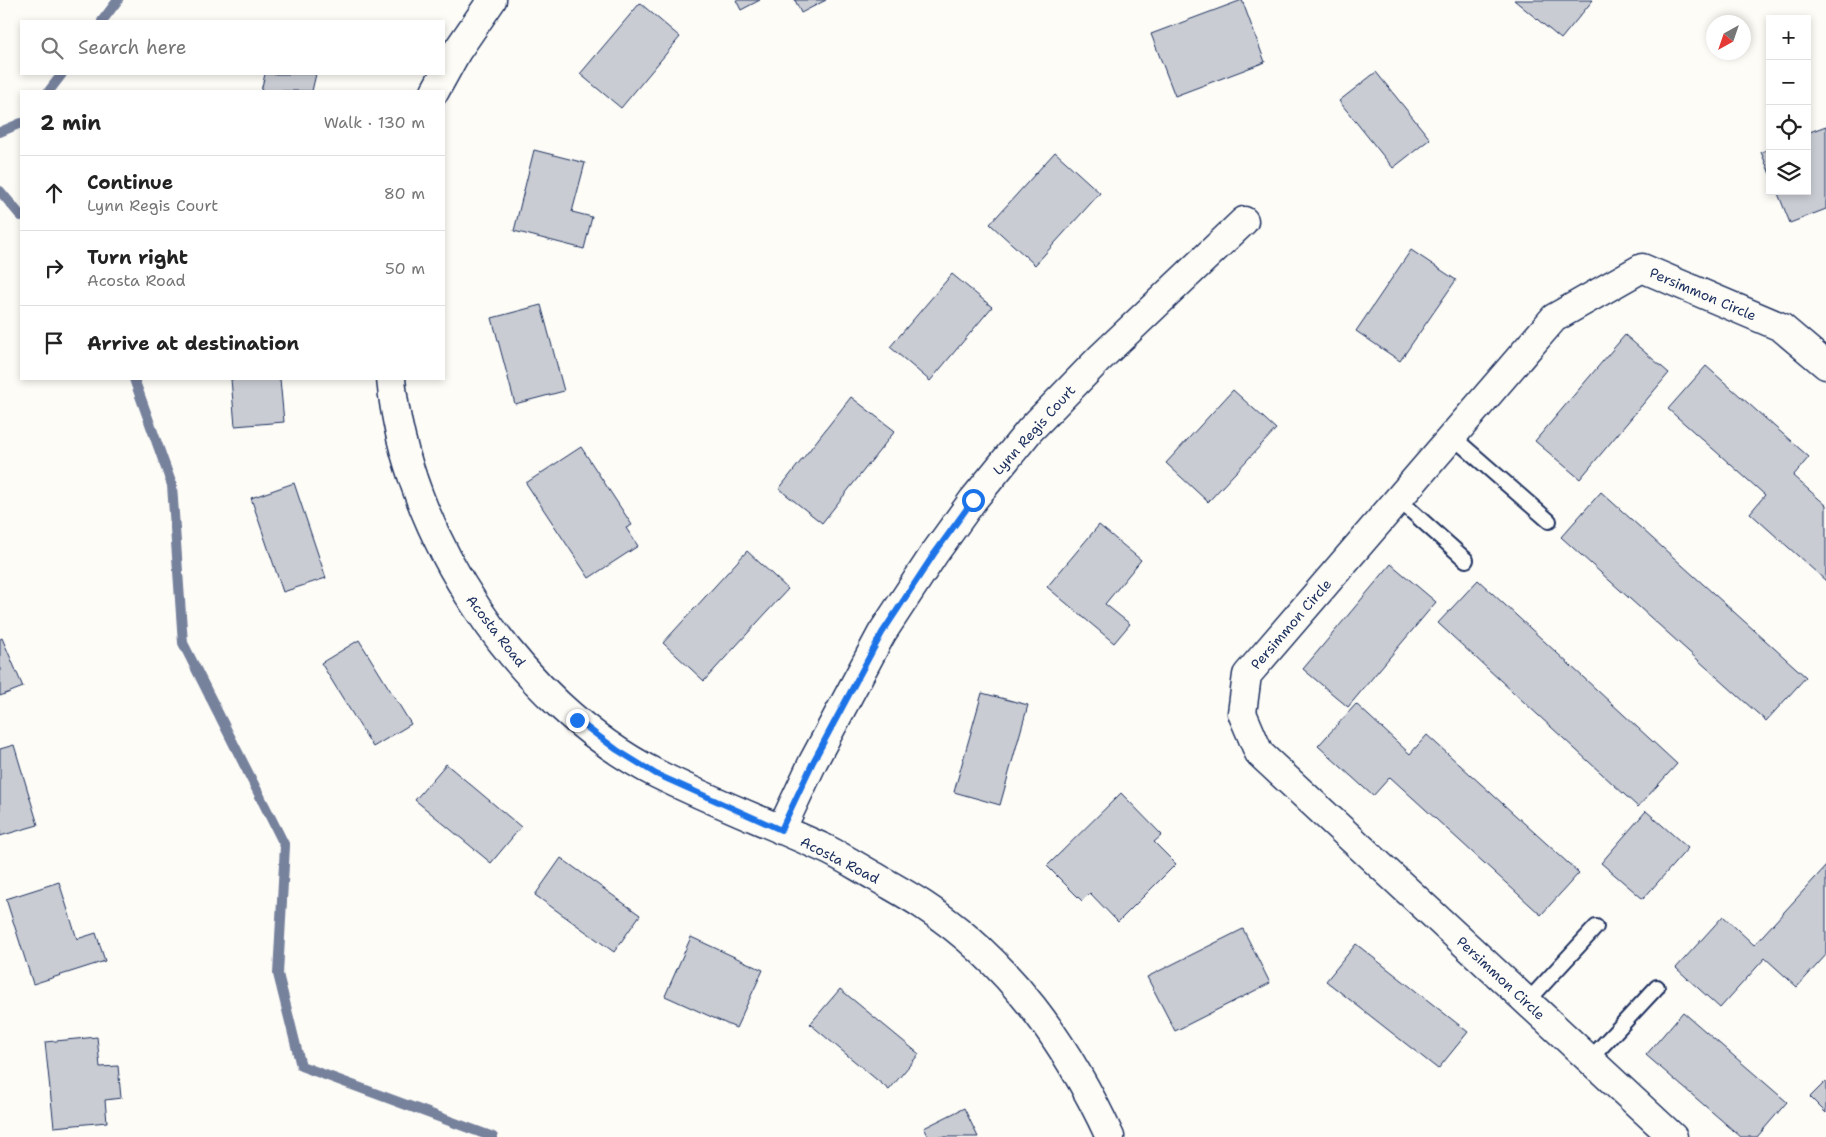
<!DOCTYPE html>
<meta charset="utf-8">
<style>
:root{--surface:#fff;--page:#f6f6f6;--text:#222;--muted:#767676;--line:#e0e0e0}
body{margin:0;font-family:"Shantell Sans",sans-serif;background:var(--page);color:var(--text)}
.controls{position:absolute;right:15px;top:15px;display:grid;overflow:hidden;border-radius:0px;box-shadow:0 2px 8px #0003}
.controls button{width:45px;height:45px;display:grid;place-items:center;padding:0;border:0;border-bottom:1px solid var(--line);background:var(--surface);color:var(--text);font:25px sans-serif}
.compass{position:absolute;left:1706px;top:15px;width:45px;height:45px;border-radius:50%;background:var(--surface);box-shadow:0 2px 8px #0003;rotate:220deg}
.stop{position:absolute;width:15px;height:15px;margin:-11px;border:4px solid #1a73e8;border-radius:50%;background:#fff}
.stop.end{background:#1a73e8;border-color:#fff;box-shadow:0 1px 5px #0008}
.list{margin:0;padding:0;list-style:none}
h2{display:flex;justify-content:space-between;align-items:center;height:65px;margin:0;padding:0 20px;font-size:21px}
h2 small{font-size:16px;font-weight:400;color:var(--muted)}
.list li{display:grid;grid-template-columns:32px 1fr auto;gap:15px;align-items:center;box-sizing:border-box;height:75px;padding:0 20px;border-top:1px solid var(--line)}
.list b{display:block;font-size:19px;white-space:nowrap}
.list p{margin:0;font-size:16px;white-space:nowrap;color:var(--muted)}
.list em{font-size:16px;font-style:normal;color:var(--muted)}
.icon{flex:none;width:28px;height:28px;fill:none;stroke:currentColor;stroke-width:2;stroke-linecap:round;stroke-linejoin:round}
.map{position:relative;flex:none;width:1826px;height:1137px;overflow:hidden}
.search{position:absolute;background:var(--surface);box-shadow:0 2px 8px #0003;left:20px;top:20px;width:425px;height:55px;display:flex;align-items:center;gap:12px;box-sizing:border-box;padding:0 18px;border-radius:0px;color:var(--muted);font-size:19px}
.panel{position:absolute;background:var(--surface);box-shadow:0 2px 8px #0003;left:20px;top:90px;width:425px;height:290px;border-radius:0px}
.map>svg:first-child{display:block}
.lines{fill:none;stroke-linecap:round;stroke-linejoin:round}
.stream{stroke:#76819c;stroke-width:10}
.building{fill:#c9ccd3;stroke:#1b2f5e}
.lane-casing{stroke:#1b2f5e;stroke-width:18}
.street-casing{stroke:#1b2f5e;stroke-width:31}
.lane{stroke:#fdfcf7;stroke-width:14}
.street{stroke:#fdfcf7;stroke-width:28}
.route{stroke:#1a73e8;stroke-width:6}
.labels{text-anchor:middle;stroke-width:4;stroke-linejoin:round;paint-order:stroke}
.street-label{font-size:14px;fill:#1b2f5e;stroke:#fdfcf7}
</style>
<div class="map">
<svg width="1826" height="1137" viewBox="0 0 1826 1137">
<rect width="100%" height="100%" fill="#fdfcf7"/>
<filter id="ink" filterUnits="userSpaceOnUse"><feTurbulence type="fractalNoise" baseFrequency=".02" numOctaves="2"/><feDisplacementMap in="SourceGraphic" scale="10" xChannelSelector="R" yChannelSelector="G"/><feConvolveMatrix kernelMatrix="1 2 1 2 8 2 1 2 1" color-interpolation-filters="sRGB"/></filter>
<g filter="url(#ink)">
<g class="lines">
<!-- stream -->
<path class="stream" d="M102 21 118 0
M49 91 62 74
M0 132 21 123
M0 191 21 216
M134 379 172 485 183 643 285 846 278 974 301 1066 493 1137"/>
</g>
<!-- building -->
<path class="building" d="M736 0H760L741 10Z
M795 0H826L801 13Z
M1242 0 1265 62 1175 96 1151 34Z
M1514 0H1593L1561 39Z
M640 3 680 37 621 108 580 74Z
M1376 72 1430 139 1393 168 1339 101Z
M265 74H316L312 91H261Z
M1826 126V209L1790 223 1777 191H1807V133Z
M1770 149V174L1761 152Z
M534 150 585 163 572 212 592 217 584 249 514 231Z
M1055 152 1100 193 1035 265 990 224Z
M1411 250 1456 280 1400 361 1356 331Z
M952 274 992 307 930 381 890 347Z
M541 305 564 391 515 404 492 318Z
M1625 335 1669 373 1580 479 1535 441Z
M1706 366 1809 457 1793 476 1826 505V581L1750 513 1765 495 1668 409Z
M231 379H280L284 422 235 426Z
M1233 390 1276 429 1208 502 1166 463Z
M851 397 895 431 822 523 779 489Z
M581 447 632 525 626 528 638 546 589 578 526 483Z
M294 483 326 578 283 592 251 498Z
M1601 492 1806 677 1766 721 1561 537Z
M1099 525 1141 560 1105 604 1130 624 1114 643 1047 587Z
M747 551 788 589 704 681 663 643Z
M1391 564 1436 602 1348 707 1303 669Z
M1478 580 1677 764 1638 807 1438 623Z
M2 638 23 687 0 696V639Z
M359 640 411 724 373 747 321 663Z
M982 693 1028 705 1000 805 954 792Z
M1356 704 1410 754 1427 735 1579 873 1541 915 1390 777 1373 796 1318 746Z
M14 745 38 825 0 836V749Z
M446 764 521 827 491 863 415 800Z
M1121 793 1162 835 1154 842 1176 864 1118 922 1090 893 1082 901 1047 866Z
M1646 811 1688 848 1643 899 1601 863Z
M561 858 640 915 614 952 535 895Z
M1826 866V955L1797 987 1765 958 1720 1008 1676 968 1723 916 1754 945Z
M59 882 77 939 96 933 105 961 33 984 6 899Z
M1243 929 1270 983 1175 1031 1147 977Z
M691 937 763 970 736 1028 665 996Z
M1356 944 1468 1032 1438 1069 1326 981Z
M840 989 919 1054 889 1090 810 1024Z
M1683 1012 1787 1102 1757 1137H1741L1646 1055Z
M97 1037 100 1067 118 1066 121 1098 105 1100 107 1122 54 1127 45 1042Z
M1826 1081V1113L1810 1097Z
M964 1108 978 1137H929L924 1128Z"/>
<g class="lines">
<defs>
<path id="lane" d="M1453 437 1549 521
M1399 500 1466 560
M1527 1002 1596 927
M1590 1059 1657 987"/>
<path id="street" d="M435 91 457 51 492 0
M391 379C406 534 517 703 657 774 713 802 771 824 828 850 844 858 860 868 876 877 891 886 908 895 923 905 1010 962 1067 1044 1110 1137
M781 830 813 762 882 633 934 554 973 500 1030 430 1100 358 1244 221
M1673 1137 1259 753 1242 713 1247 675 1554 318 1642 268 1781 327 1826 365"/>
</defs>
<!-- lane casing -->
<use href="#lane" class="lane-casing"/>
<!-- street casing -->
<use href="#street" class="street-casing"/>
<!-- lane -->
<use href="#lane" class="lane"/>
<!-- street -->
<use href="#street" class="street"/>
</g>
</g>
<g class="lines" filter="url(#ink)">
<!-- route -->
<path class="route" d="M577 720 617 750 656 774 781 830 813 762 882 633 934 554 973 500"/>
</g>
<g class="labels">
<!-- street labels -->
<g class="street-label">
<text transform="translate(1703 294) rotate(23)" y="5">Persimmon Circle</text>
<text transform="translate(1034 430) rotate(-48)" y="5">Lynn Regis Court</text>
<text transform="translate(1291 624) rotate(-49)" y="5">Persimmon Circle</text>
<text transform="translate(496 631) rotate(52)" y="5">Acosta Road</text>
<text transform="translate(840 860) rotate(27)" y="5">Acosta Road</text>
<text transform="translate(1501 978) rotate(43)" y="5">Persimmon Circle</text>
</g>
</g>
</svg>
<div class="controls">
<button>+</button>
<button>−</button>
<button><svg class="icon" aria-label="locate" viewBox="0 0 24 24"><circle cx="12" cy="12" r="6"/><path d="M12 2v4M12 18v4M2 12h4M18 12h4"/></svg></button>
<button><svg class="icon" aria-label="layers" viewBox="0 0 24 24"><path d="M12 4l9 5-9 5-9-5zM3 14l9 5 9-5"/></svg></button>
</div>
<svg class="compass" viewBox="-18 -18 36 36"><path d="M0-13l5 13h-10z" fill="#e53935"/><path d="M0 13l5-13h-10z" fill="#767676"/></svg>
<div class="stop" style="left:973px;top:500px"></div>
<div class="stop end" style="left:577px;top:720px"></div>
<div class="search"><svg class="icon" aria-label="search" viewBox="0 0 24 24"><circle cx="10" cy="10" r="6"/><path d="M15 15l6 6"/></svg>Search here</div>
<section class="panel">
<h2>2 min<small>Walk · 130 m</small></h2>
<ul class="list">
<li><svg class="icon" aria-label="ahead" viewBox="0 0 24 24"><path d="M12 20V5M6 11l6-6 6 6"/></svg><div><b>Continue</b><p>Lynn Regis Court</p></div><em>80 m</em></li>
<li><svg class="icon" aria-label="right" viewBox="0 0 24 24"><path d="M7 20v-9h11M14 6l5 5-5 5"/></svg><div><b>Turn right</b><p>Acosta Road</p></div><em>50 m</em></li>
<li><svg class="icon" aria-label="arrive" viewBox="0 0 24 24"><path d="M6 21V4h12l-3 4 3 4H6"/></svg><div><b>Arrive at destination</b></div></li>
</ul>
</section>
</div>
